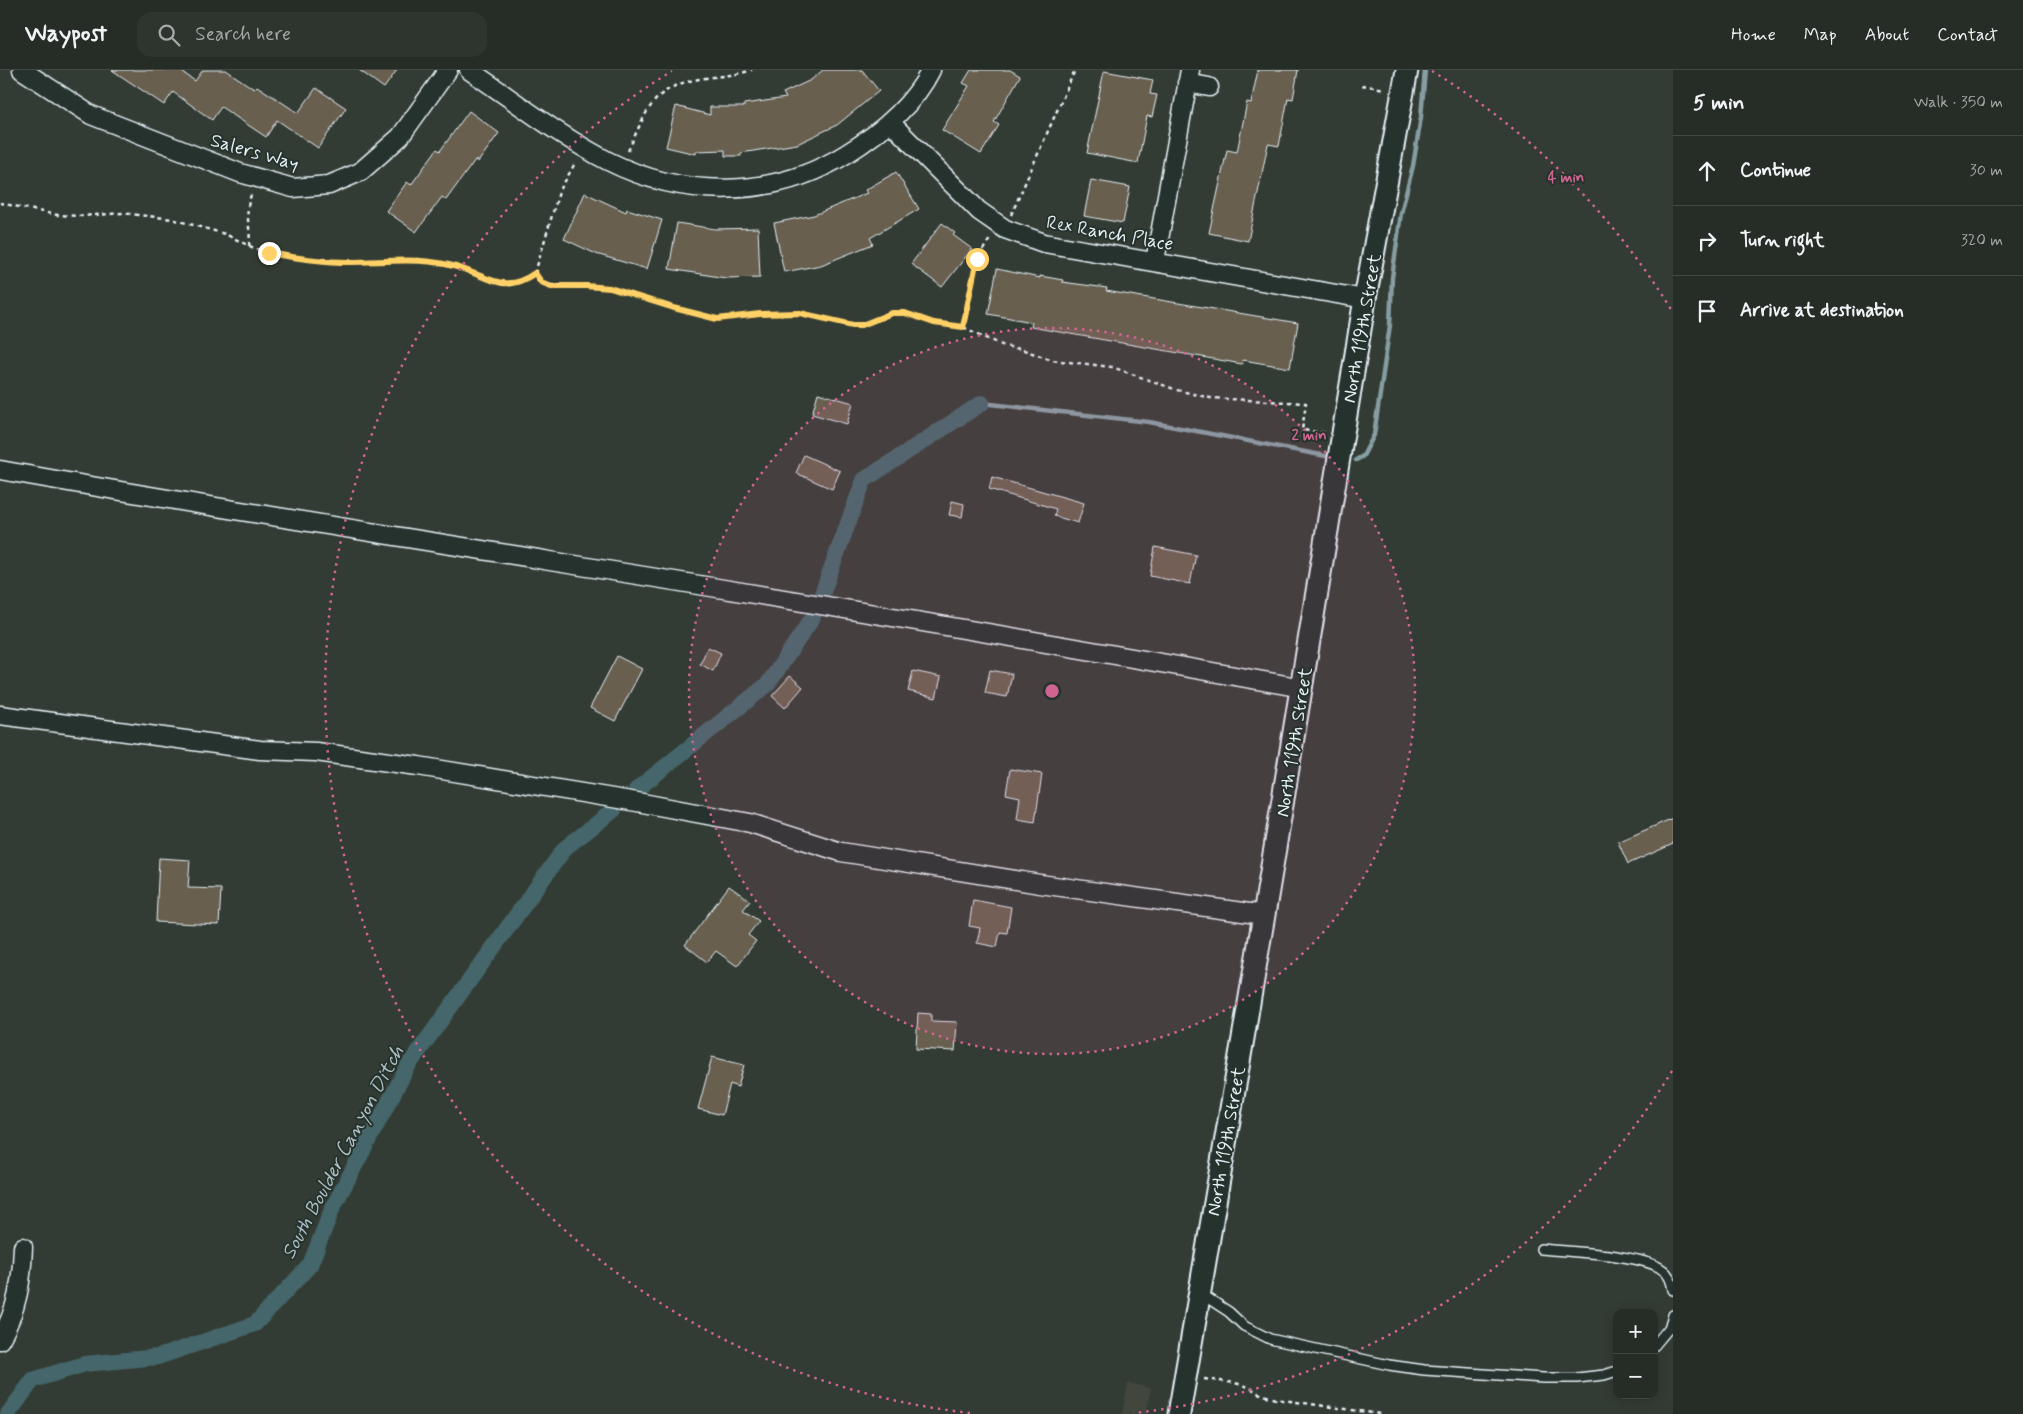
<!DOCTYPE html>
<meta charset="utf-8">
<style>
:root{--surface:#262d27;--page:#2e352f;--text:#f1f3f6;--muted:#a4a8a7;--line:#424944}
body{margin:0;font-family:Mynerve,sans-serif;background:var(--page);color:var(--text)}
.controls{position:absolute;right:15px;bottom:15px;display:grid;overflow:hidden;border-radius:10px;box-shadow:0 2px 12px #0003}
.controls button{width:45px;height:45px;display:grid;place-items:center;padding:0;border:0;border-bottom:1px solid var(--line);background:var(--surface);color:var(--text);font:25px sans-serif}
.stop{position:absolute;width:15px;height:15px;margin:-11px;border:4px solid #ffd166;border-radius:50%;background:#fff}
.stop.end{background:#ffd166;border-color:#fff;box-shadow:0 1px 5px #0008}
.list{margin:0;padding:0;list-style:none}
h2{display:flex;justify-content:space-between;align-items:center;height:65px;margin:0;padding:0 20px;font-size:21px}
h2 small{font-size:16px;font-weight:400;color:var(--muted)}
.list li{display:grid;grid-template-columns:32px 1fr auto;gap:15px;align-items:center;box-sizing:border-box;height:70px;padding:0 20px;border-top:1px solid var(--line)}
.list b{display:block;font-size:19px;white-space:nowrap}
.list em{font-size:16px;font-style:normal;color:var(--muted)}
.icon{flex:none;width:28px;height:28px;fill:none;stroke:currentColor;stroke-width:2;stroke-linecap:round;stroke-linejoin:round}
.map{position:relative;flex:none;width:1673px;height:1344px;overflow:hidden}
header{display:flex;align-items:center;gap:30px;box-sizing:border-box;height:70px;padding:0 25px;background:var(--surface);border-bottom:1px solid var(--line)}
header strong{font-size:24px}
nav{display:flex;gap:28px;margin-inline-start:auto;font-size:18px}
.search{width:350px;height:45px;background:var(--page);display:flex;align-items:center;gap:12px;box-sizing:border-box;padding:0 18px;border-radius:15px;color:var(--muted);font-size:19px}
main{display:flex}
aside{flex:1;background:var(--surface)}
.map>svg:first-child{display:block}
.built{fill:#43463c}
.lines{fill:none;stroke-linecap:round;stroke-linejoin:round}
.stream{stroke:#869ea3;stroke-width:4.5}
.canal{stroke:#45666b;stroke-width:16}
.building{fill:#675f4f;stroke:#e8f1f8}
.service-casing{stroke:#e8f1f8;stroke-width:12}
.minor-casing{stroke:#e8f1f8;stroke-width:21}
.tertiary-casing{stroke:#e8f1f8;stroke-width:25}
.path{stroke:#e8f1f8;stroke-width:2.5;stroke-dasharray:4 4;stroke-linecap:butt}
.service{stroke:#26332d;stroke-width:9}
.minor{stroke:#26332d;stroke-width:18}
.tertiary{stroke:#26332d;stroke-width:21}
.route{stroke:#ffd166;stroke-width:6}
.ring{fill:none;stroke:#cf6492;stroke-width:2.5;stroke-dasharray:2.5 5}
.labels{text-anchor:middle;stroke-width:4;stroke-linejoin:round;paint-order:stroke}
.street-label{font-size:19px;fill:#e8f1f8;stroke:#26332d}
.water-label{font-size:20px;font-style:italic;fill:#afc0c7;stroke:#26332d}
.centre{fill:#cf6492;stroke:#26332d;stroke-width:2.5}
.ring-label{font-size:15px;text-anchor:middle;font-weight:bold;fill:#cf6492;stroke:#26332d;stroke-width:4;stroke-linejoin:round;paint-order:stroke}
</style>
<header>
<strong>Waypost</strong>
<div class="search"><svg class="icon" aria-label="search" viewBox="0 0 24 24"><circle cx="10" cy="10" r="6"/><path d="M15 15l6 6"/></svg>Search here</div>
<nav><a>Home</a><a>Map</a><a>About</a><a>Contact</a></nav>
</header>
<main>
<div class="map">
<svg width="1673" height="1344" viewBox="0 0 1673 1344">
<rect width="100%" height="100%" fill="#333c34"/>
<filter id="ink" filterUnits="userSpaceOnUse"><feTurbulence type="fractalNoise" baseFrequency=".02" numOctaves="2"/><feDisplacementMap in="SourceGraphic" scale="10" xChannelSelector="R" yChannelSelector="G"/><feConvolveMatrix kernelMatrix="1 2 1 2 8 2 1 2 1" color-interpolation-filters="sRGB"/></filter>
<g filter="url(#ink)">
<!-- built -->
<path class="built" d="M1128 1313 1151 1318 1146 1344H1122Z"/>
<g class="lines">
<!-- stream -->
<path class="stream" d="M982 333 1149 352 1326 386
M1356 390 1363 386 1374 365 1390 255 1392 208 1401 143 1413 96 1421 47 1425 0"/>
<!-- canal -->
<path class="canal" d="M822 524 864 410 982 333
M636 720 768 614 813 547
M8 1344 33 1310 85 1294 158 1287 255 1254 310 1195 333 1137 408 996 565 778 614 740"/>
</g>
<!-- building -->
<path class="building" d="M112 0H179L195 11 203 0H226L254 19 257 16 298 43 316 18 346 38 318 78 277 50 266 67 221 37 212 50 173 22 164 35Z
M359 0H397L384 18Z
M823 0H862L879 21 837 55 797 74 741 83V86H725V80L696 81V84L666 77 676 36 710 45V37H744V34L786 28 783 23 811 10Z
M971 0H1010L1020 6 994 52 999 55 981 84 942 60 969 16 963 13Z
M1258 0H1298L1293 29 1288 28 1279 76 1268 74 1248 171 1209 163 1227 80 1237 82 1247 32 1251 33Z
M1104 1 1153 10 1150 24 1157 25 1152 47 1147 46 1138 93 1087 83Z
M469 41 499 63 478 92 475 90 446 130 442 127 416 162 386 141 407 112 411 115 437 79 440 81Z
M896 102 919 139 870 168 873 174 821 195 784 202 774 153 814 145 867 123 865 120Z
M1091 110 1130 117 1123 153 1084 146Z
M585 123 626 142 627 139 662 150 647 199 596 184 564 169Z
M677 153 715 159 758 158 760 207 726 208 669 199Z
M942 153 955 163 953 165 972 179 942 217 911 194Z
M997 199 1040 208V206L1063 210 1062 212 1107 218 1106 221 1298 253 1290 298 1243 290 1242 294 1076 265 1031 257 1032 252 988 244Z
M818 323 853 333 847 354 812 344Z
M804 385 840 401 832 419 796 403Z
M992 407 1084 433 1078 453 1054 446 1056 439 989 419Z
M952 431 964 434 962 447 949 445Z
M1155 477 1196 485 1190 514 1150 506Z
M708 577 721 583 713 601 700 594Z
M617 586 642 599 615 651 590 638Z
M990 600 1012 604 1007 627 985 623Z
M913 601 941 607 936 628 908 621Z
M790 606 803 617 785 638 772 626Z
M1010 699 1042 704 1035 752 1017 749 1020 727 1006 724Z
M1673 748V774L1628 794 1618 772Z
M159 788 190 790 188 818 221 819 219 855 156 852Z
M729 816 750 831 743 840 759 851 748 865 756 871 737 896 716 881 707 892 685 875Z
M973 830 1011 837 1007 863 1000 862 997 877 977 873 980 858 969 856Z
M918 943 931 944V951L957 952 955 981 916 979Z
M712 987 744 995 738 1017 730 1014 722 1045 698 1039Z"/>
<g class="lines">
<defs>
<path id="service" d="M1541 1179C1568 1182 1644 1184 1663 1200 1669 1204 1672 1213 1673 1220
M1200 1223 1229 1242 1244 1256 1270 1269 1389 1295 1424 1300 1543 1308H1577L1604 1305 1617 1301
M1654 1276 1669 1258 1673 1245"/>
<path id="minor" d="M22 0 91 45 240 103 293 118 329 115 360 102 400 67 448 0
M469 0C515 31 559 66 608 91 684 129 774 129 846 84 880 63 913 36 931 0
M1187 13 1209 17
M890 52 979 141 1005 159 1044 173 1365 229
M1155 191 1190 0
M0 400C183 433 366 461 550 491 801 531 1052 573 1302 618
M0 645 260 680 316 682 418 696 637 732 750 753 841 782 1040 814 1264 845
M0 1270C17 1241 22 1210 23 1177"/>
<path id="tertiary" d="M1179 1344 1264 845 1365 229 1407 0"/>
</defs>
<!-- service casing -->
<use href="#service" class="service-casing"/>
<!-- minor casing -->
<use href="#minor" class="minor-casing"/>
<!-- tertiary casing -->
<use href="#tertiary" class="tertiary-casing"/>
<!-- path -->
<path class="path" d="M1362 15 1385 19
M628 81C648 37 654 15 706 8 722 6 737 5 752 0
M574 95 559 122 535 203 541 212 546 215 611 218 674 238 717 249 761 244 800 243 853 255H862L892 243H905L934 253 963 257 1004 276 1021 279 1052 290 1112 297 1177 320 1210 328 1306 333 1302 360 1326 363
M0 133 57 145 82 146 123 143 172 149 225 164 256 179 310 190 348 192 419 190 459 198 496 213 509 215 518 212 535 203
M1011 145 1075 0
M249 176C252 155 243 147 251 125
M963 257 977 189 990 169
M1204 1309 1235 1313 1249 1317 1258 1323 1276 1329 1380 1344"/>
<!-- service -->
<use href="#service" class="service"/>
<!-- minor -->
<use href="#minor" class="minor"/>
<!-- tertiary -->
<use href="#tertiary" class="tertiary"/>
</g>
</g>
<g class="lines" filter="url(#ink)">
<!-- route -->
<path class="route" d="M269 183C296 188 322 192 349 192 388 192 422 186 460 198 490 208 505 224 535 203L541 212 551 216H586L610 218 674 238 717 249 760 244 800 243 853 255H862L892 243H905L934 253 963 257 977 189"/>
</g>
<!-- distance rings -->
<circle cx="1052" cy="621" r="363" fill="#cf6492" fill-opacity=".12"/>
<g class="ring">
<circle cx="1052" cy="621" r="363"/>
<path d="M1672 1001A727 727 0 0 1 1134 1343M970 1343A727 727 0 0 1 672 1M1432 1A727 727 0 0 1 1672 241"/>
</g>
<g class="labels">
<!-- street labels -->
<g class="street-label">
<text transform="translate(255 81) rotate(16)" y="7">Salers Way</text>
<text transform="translate(1110 162) rotate(10)" y="7">Rex Ranch Place</text>
<text transform="translate(1361 258) rotate(-80)" y="7">North 119th Street</text>
<text transform="translate(1293 672) rotate(-81)" y="7">North 119th Street</text>
<text transform="translate(1225 1071) rotate(-80)" y="7">North 119th Street</text>
</g>
<!-- water labels -->
<g class="water-label">
<text transform="translate(342 1082) rotate(-62)" y="7">South Boulder Canyon Ditch</text>
</g>
</g>
<circle cx="1052" cy="621" r="8" class="centre"/>
<g class="ring-label">
<text x="1566" y="112">4 min</text>
<text x="1309" y="370">2 min</text>
</g>
</svg>
<div class="controls">
<button>+</button>
<button>−</button>
</div>
<div class="stop" style="left:977px;top:189px"></div>
<div class="stop end" style="left:269px;top:183px"></div>
</div>
<aside>
<h2>5 min<small>Walk · 350 m</small></h2>
<ul class="list">
<li><svg class="icon" aria-label="ahead" viewBox="0 0 24 24"><path d="M12 20V5M6 11l6-6 6 6"/></svg><div><b>Continue</b></div><em>30 m</em></li>
<li><svg class="icon" aria-label="right" viewBox="0 0 24 24"><path d="M7 20v-9h11M14 6l5 5-5 5"/></svg><div><b>Turn right</b></div><em>320 m</em></li>
<li><svg class="icon" aria-label="arrive" viewBox="0 0 24 24"><path d="M6 21V4h12l-3 4 3 4H6"/></svg><div><b>Arrive at destination</b></div></li>
</ul>
</aside>
</main>
